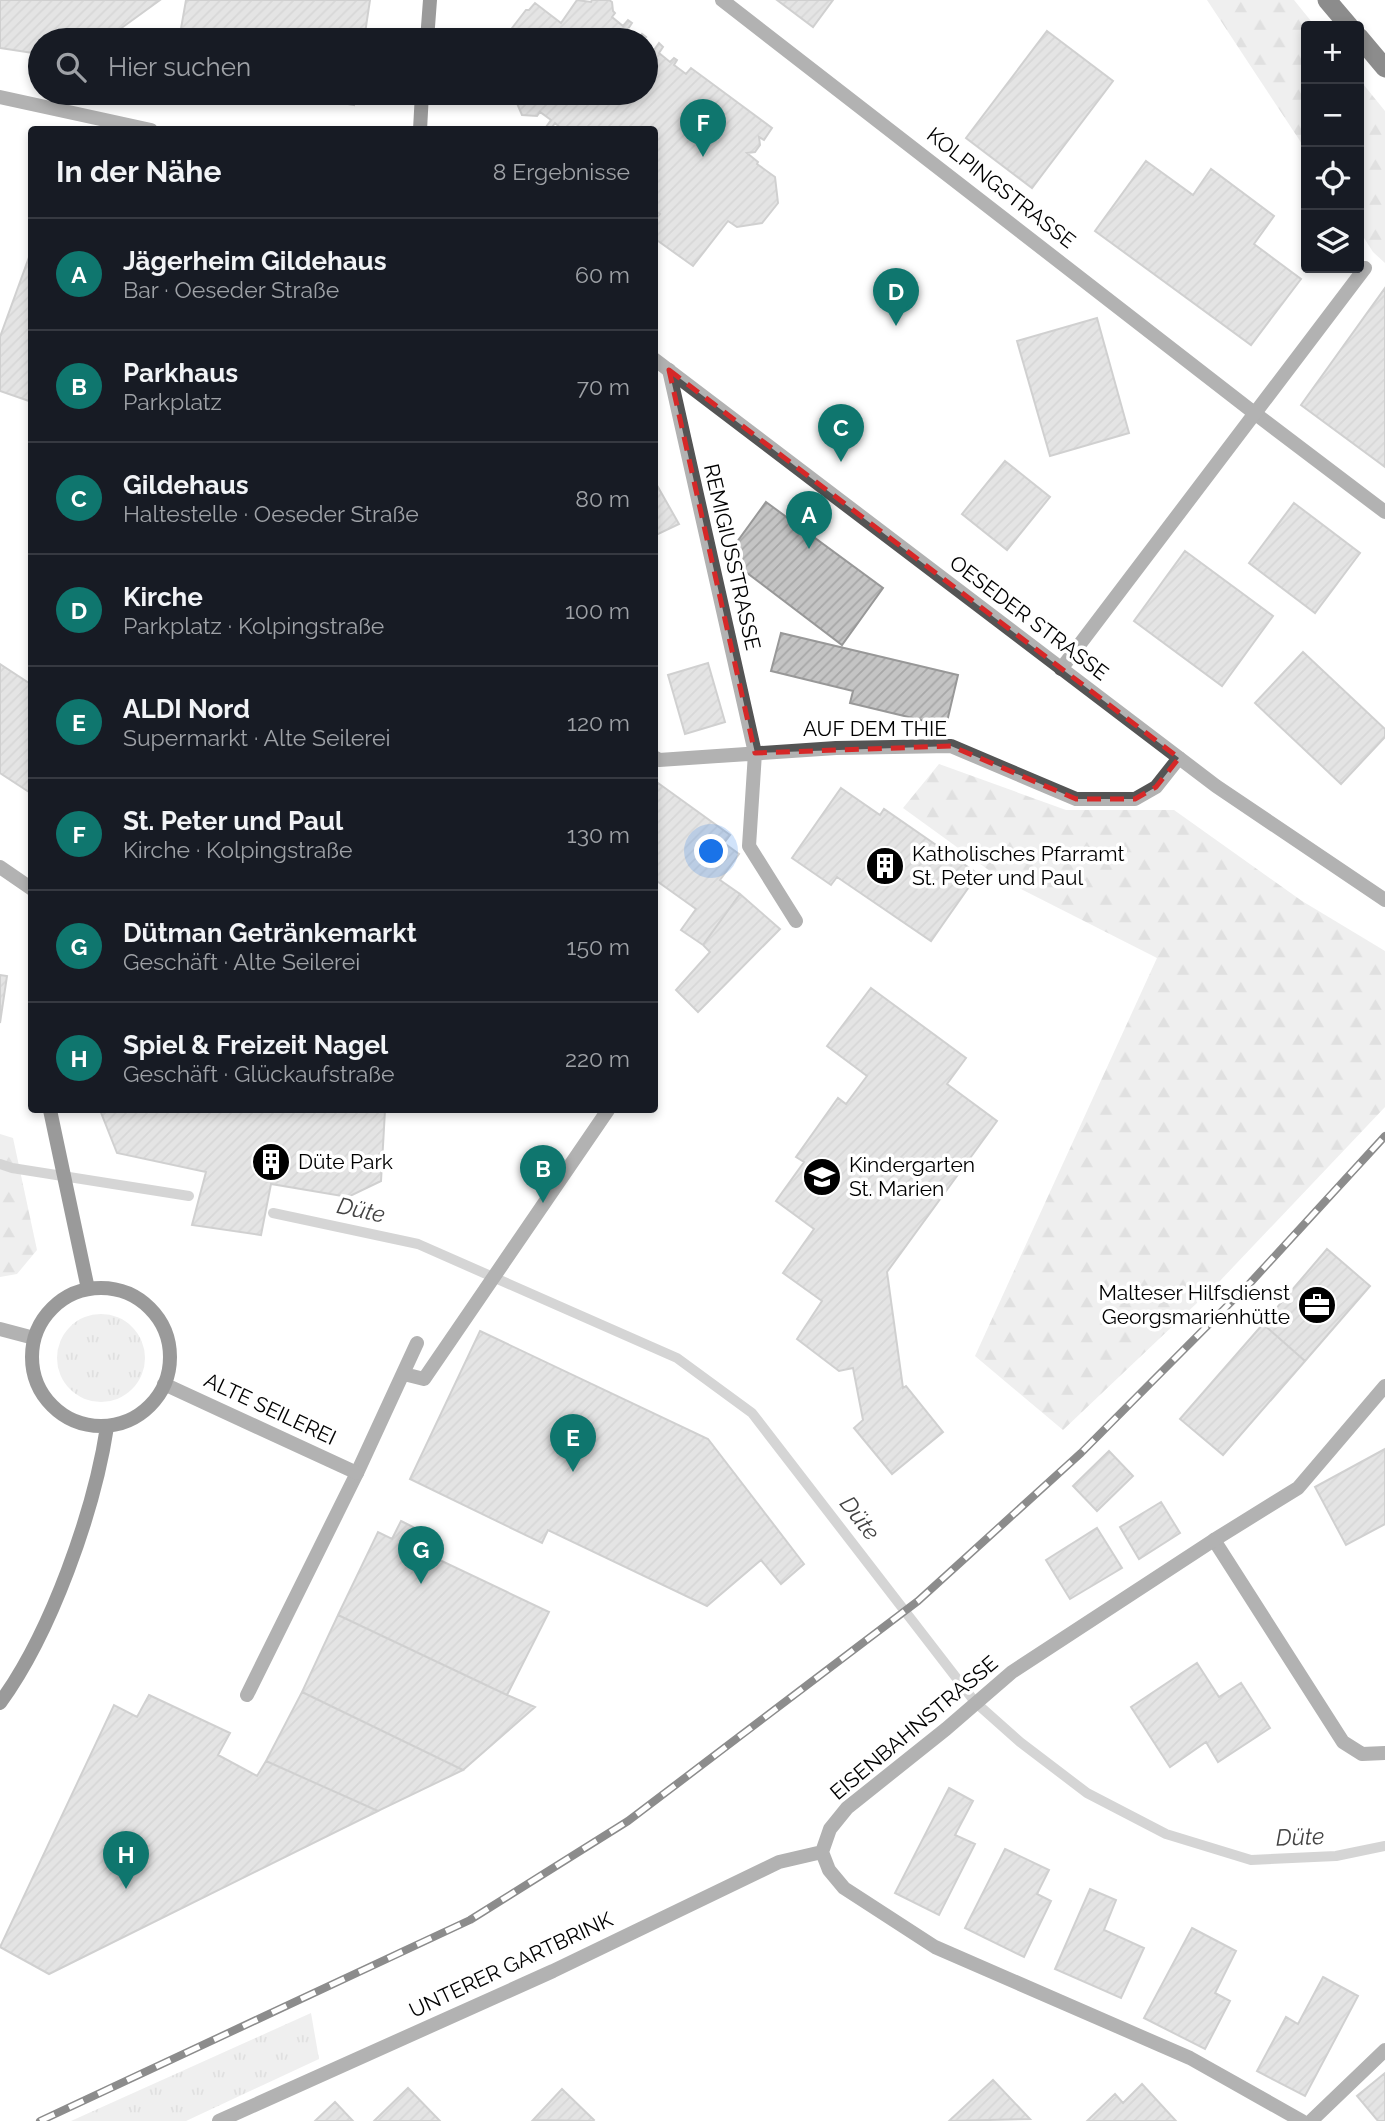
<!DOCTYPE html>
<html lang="de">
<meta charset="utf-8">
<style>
:root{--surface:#171b24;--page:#20242c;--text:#f1f3f6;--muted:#9ea1a6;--line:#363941;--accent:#0f766e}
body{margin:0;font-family:Raleway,sans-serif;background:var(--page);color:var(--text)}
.controls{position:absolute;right:21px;top:21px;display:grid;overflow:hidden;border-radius:7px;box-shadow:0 4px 10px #0003}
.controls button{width:63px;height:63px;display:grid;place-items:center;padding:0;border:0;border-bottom:2px solid var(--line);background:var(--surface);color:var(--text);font:35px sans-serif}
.you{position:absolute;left:712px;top:852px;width:24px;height:24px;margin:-18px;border:5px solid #fff;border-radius:50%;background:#1a73e8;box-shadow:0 0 0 10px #1a73e833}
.badge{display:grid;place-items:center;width:46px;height:46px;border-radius:50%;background:var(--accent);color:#fff;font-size:23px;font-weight:700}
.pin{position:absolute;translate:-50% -58px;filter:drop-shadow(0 2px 4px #0008)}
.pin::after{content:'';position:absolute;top:37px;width:24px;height:21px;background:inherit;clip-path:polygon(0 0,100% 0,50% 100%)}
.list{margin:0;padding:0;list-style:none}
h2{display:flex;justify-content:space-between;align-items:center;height:91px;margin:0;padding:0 28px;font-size:30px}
h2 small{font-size:23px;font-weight:400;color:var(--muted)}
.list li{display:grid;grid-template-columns:46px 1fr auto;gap:21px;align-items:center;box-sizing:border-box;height:112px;padding:0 28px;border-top:2px solid var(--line)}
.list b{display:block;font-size:26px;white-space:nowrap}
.list p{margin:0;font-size:23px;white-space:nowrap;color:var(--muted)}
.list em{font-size:23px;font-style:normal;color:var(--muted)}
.icon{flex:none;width:38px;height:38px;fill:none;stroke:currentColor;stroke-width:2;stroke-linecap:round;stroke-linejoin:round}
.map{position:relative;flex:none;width:1385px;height:2121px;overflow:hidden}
.search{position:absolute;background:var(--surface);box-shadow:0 4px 10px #0003;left:28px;top:28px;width:630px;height:77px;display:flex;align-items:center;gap:18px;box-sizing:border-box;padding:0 24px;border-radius:38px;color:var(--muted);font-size:26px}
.panel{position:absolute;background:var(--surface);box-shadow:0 4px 10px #0003;left:28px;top:126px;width:630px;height:987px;border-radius:7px}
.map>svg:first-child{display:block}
.grass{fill:url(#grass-tufts)}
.forest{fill:url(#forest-firs)}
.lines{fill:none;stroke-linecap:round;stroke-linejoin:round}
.stream{stroke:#a2a2a2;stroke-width:10}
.building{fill:url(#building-hatch);stroke:#989898;stroke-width:2}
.service{stroke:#545454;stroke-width:14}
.minor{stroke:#545454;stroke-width:14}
.tertiary{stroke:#545454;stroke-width:14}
.secondary{stroke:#212121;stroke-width:14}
.trunk{stroke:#000;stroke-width:19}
.rail-casing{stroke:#000;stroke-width:8}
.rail{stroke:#fff;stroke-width:5;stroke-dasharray:16;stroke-linecap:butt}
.marked{fill:none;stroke:#d62828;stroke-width:5;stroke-dasharray:14 9;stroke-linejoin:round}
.labels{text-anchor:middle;stroke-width:7;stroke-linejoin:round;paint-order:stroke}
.street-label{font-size:21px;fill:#000;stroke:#fff}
.poi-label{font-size:21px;fill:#000;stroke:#fff;text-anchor:start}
.water-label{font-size:23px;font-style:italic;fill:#434343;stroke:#fff}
</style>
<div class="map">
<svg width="1385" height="2121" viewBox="0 0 1385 2121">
<defs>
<pattern id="grass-tufts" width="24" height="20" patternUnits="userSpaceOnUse" patternTransform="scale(1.75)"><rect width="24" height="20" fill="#dbdbdb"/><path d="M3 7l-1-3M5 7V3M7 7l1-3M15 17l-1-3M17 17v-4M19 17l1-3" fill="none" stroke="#bababa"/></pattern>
<pattern id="forest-firs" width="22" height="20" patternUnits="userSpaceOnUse" patternTransform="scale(1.75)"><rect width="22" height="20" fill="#dbdbdb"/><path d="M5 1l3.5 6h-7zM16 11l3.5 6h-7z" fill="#bababa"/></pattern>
<pattern id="building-hatch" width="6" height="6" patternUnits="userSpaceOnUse" patternTransform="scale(1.75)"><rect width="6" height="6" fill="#c4c4c4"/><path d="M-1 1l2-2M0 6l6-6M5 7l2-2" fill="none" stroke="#a7a7a7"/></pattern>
</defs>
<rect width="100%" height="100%" fill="#fff"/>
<!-- grass -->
<path class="grass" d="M57 1358a44 44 0 1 1 88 0a44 44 0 1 1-88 0Z
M311 2013 319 2059 186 2121H71Z"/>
<!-- forest -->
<path class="forest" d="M1207 0H1294L1315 26H1306V150Z
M1359 79 1385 111V263L1373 252 1359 230Z
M939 764 1066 810H1174L1302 901 1385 951V1107L1217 1284 1063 1430 975 1356 1157 958 1001 879 903 808Z
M0 1134 13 1138 37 1250 17 1274 0 1277Z"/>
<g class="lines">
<!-- stream -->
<path class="stream" d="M0 1164 12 1168 189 1196
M273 1213 418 1244 677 1358 752 1413 975 1702 1020 1742 1087 1793 1166 1834 1251 1860 1336 1856 1385 1846"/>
</g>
<!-- building -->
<path class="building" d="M0 0H160L116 32 114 40H40V54L0 48Z
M186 0H370L364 40H179Z
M577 0 591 2 592 0H609L612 2 613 11 615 13 612 17 623 26 628 20 632 23 628 29 639 38 642 34 646 37 643 40H506L511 35 509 32 526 10H529L535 3 561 23Z
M777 0H833L813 27Z
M1047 31 1113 81 1032 188 966 138Z
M646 43 654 50 659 43 663 47 659 53 670 62 674 58 677 60 674 65 686 74 691 68 772 128 764 140 759 137 760 145 755 152 747 153 758 162 757 164 775 177 778 203 762 223 737 227 728 221 693 266 654 238V221L660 214 654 210V130H563L555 123 550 130 546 127 551 120 540 112 537 116 522 115 516 101 518 97 513 93H646Z
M286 93H356L354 105Z
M1146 161 1193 195 1211 169 1274 216 1254 244 1301 279 1251 345 1095 231Z
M32 249V402L0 391V337Z
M1385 288V467L1301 405Z
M1097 318 1129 433 1050 456 1017 341Z
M1005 461 1050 497 1007 550 962 514Z
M654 480 679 524 654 536Z
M766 502 883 588 842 645 726 557Z
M1294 503 1360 553 1315 613 1249 563Z
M1185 551 1273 616 1222 686 1134 621Z
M781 633 958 675 946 726 850 703 853 691 771 671Z
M1303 652 1385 729V737L1341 784 1255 703Z
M708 663 725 722 685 734 668 675Z
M0 664 32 685V794L0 773Z
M658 783 730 835 724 843 739 854 720 880 740 894 703 945 681 930 696 909 654 879V788Z
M841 788 880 815 884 809 978 874 931 941 837 877 831 885 792 858Z
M740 894 780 929 698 1012 676 990 710 952 703 945Z
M0 975 7 976 0 1023Z
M871 988 966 1058 947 1084 997 1121 887 1272 903 1388 906 1386 943 1432 892 1474 854 1428 863 1420 853 1368 839 1371 797 1339 822 1301 783 1273 814 1229 776 1201 804 1162 796 1157 838 1098 846 1104 867 1076 827 1046Z
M100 1110H385L381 1181 348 1197 271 1184 261 1235 192 1225 206 1172 117 1153Z
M1327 1249 1370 1286 1305 1361 1263 1324Z
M1263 1324 1305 1361 1223 1455 1180 1419Z
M480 1331 708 1439 804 1564 781 1584 761 1560 707 1606 548 1530 542 1543 410 1479Z
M1385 1449V1524L1346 1545 1315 1487Z
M1109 1451 1133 1476 1097 1511 1073 1486Z
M1161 1502 1180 1533 1139 1559 1120 1527Z
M401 1521 437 1539 429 1555 549 1612 507 1695 338 1615 378 1532 392 1539Z
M1097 1528 1122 1568 1070 1599 1046 1560Z
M338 1615 507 1695 535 1707 463 1770 302 1692Z
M1197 1663 1219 1697 1241 1683 1270 1728 1218 1762 1206 1742 1170 1767 1131 1707Z
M302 1692 463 1770 378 1811 266 1761Z
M149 1695 230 1733 218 1755 257 1776 266 1761 378 1811 49 1974 0 1947 114 1705 137 1717Z
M949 1788 973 1801 955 1835 975 1844 939 1915 895 1893Z
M1005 1849 1049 1870 1037 1894 1051 1901 1024 1957 965 1928Z
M1090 1889 1116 1900 1104 1930 1144 1948 1121 1998 1055 1969Z
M1192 1928 1236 1951 1215 1993 1230 2001 1205 2049 1144 2018Z
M1323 1977 1358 1996 1305 2096 1257 2071 1286 2017 1298 2024Z
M1385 2073V2121H1378L1357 2096Z
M993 2080 1030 2119 949 2121Z
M1142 2084 1176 2121H1087L1115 2094 1123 2103Z
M408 2088 440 2121H374Z
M562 2089 594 2120 593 2121 533 2120Z
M335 2102 353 2121H315Z"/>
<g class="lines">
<!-- service -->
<path class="service" d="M1253 412 1385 512
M404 1374 424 1379 608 1110
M1214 1540 1343 1742 1362 1754 1385 1753
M247 1695 357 1473 417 1343
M1311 2121 1385 2050"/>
<!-- minor -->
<path class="minor" d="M722 0 1253 412
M0 97 151 130
M669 370 755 753 749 846 796 921
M1061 669 1365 268
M654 757 659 760 836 748 951 746 1076 799H1135L1156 787 1179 758
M0 867 32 889
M0 1329 34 1338
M164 1384 357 1473
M219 2121 553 1971 779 1862 822 1852
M1302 2121 1190 2058 935 1947 844 1888 829 1870 822 1852 830 1829 847 1808 946 1729 1012 1672 1214 1540 1298 1488 1385 1386"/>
<!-- tertiary -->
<path class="tertiary" d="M654 359 1216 786 1385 900"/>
<!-- secondary -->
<path class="secondary" d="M427 40 430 0
M420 130 422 93
M50 1110 88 1289
M32 1357a69 69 0 1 1 138 0a69 69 0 1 1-138 0Z
M0 1703C51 1633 94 1512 107 1427"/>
<!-- trunk -->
<path class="trunk" d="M1327 0 1349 26
M1359 37 1385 68"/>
<defs>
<path id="rail" d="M40 2121 470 1920 628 1821 918 1601 1081 1453 1251 1282 1385 1136"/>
</defs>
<!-- rail casing -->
<use href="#rail" class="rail-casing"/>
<!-- rail -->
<use href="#rail" class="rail"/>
</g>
<!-- marked area -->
<path d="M0 0H1385V2121H0ZM669 370 1179 758 1156 787 1135 799H1076L951 746 755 753Z" fill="#fff" fill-opacity=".55" fill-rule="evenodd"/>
<path class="marked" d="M669 370 1179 758 1156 787 1135 799H1076L951 746 755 753Z"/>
<!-- icons -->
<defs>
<symbol id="building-disc" viewBox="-11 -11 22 22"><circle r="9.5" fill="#000" stroke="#fff"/><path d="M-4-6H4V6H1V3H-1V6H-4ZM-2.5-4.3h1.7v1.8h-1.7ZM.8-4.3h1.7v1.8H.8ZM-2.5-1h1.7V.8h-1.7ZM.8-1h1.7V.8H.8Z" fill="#fff"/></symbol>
<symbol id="school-disc" viewBox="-11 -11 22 22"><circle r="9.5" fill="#000" stroke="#fff"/><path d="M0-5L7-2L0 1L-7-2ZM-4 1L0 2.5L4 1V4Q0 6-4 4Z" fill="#fff"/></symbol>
<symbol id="office-disc" viewBox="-11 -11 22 22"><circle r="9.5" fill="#000" stroke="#fff"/><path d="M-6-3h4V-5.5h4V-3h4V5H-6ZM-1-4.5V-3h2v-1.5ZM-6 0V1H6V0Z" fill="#fff"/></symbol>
</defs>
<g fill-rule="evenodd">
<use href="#building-disc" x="863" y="844" width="44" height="44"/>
<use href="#building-disc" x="249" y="1140" width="44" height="44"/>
<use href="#school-disc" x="800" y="1155" width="44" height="44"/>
<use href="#office-disc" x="1295" y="1283" width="44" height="44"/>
</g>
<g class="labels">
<!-- street labels -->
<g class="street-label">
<text transform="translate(1001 188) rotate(38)" y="7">KOLPINGSTRASSE</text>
<text transform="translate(732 557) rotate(77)" y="7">REMIGIUSSTRASSE</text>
<text transform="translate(1029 618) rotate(37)" y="7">OESEDER STRASSE</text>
<text x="875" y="736">AUF DEM THIE</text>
<text transform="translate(270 1409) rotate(25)" y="7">ALTE SEILEREI</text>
<text transform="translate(914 1728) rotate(-40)" y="7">EISENBAHNSTRASSE</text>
<text transform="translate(511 1965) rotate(-25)" y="7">UNTERER GARTBRINK</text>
</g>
<!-- poi labels -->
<g class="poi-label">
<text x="912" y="861">Katholisches Pfarramt<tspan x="912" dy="24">St. Peter und Paul</tspan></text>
<text x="298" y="1169">Düte Park</text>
<text x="849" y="1172">Kindergarten<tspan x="849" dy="24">St. Marien</tspan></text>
<text x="1290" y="1300" text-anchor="end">Malteser Hilfsdienst<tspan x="1290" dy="24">Georgsmarienhütte</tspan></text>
</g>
<!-- water labels -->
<g class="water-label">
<text transform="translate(361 1210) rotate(12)" y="8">Düte</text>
<text transform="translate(860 1518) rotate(52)" y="8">Düte</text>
<text transform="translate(1300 1837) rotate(-2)" y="8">Düte</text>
</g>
</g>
</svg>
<div class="controls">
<button>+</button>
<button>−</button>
<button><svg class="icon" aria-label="locate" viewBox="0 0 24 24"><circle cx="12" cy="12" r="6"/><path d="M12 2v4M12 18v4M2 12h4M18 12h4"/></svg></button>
<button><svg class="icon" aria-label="layers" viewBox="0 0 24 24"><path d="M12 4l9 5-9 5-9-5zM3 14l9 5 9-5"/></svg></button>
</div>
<div class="you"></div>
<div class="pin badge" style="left:809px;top:549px">A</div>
<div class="pin badge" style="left:543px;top:1203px">B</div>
<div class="pin badge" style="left:841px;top:462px">C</div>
<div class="pin badge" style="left:896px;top:326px">D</div>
<div class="pin badge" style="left:573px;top:1472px">E</div>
<div class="pin badge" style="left:703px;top:157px">F</div>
<div class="pin badge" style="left:421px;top:1584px">G</div>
<div class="pin badge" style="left:126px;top:1889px">H</div>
<div class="search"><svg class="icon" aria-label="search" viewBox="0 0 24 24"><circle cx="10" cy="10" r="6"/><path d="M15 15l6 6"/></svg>Hier suchen</div>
<section class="panel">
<h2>In der Nähe<small>8 Ergebnisse</small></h2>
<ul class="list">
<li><span class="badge">A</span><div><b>Jägerheim Gildehaus</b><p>Bar · Oeseder Straße</p></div><em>60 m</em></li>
<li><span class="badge">B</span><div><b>Parkhaus</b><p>Parkplatz</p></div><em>70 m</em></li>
<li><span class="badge">C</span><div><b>Gildehaus</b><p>Haltestelle · Oeseder Straße</p></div><em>80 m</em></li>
<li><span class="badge">D</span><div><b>Kirche</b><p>Parkplatz · Kolpingstraße</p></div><em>100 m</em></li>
<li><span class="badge">E</span><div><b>ALDI Nord</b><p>Supermarkt · Alte Seilerei</p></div><em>120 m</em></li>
<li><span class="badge">F</span><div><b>St. Peter und Paul</b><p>Kirche · Kolpingstraße</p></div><em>130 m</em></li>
<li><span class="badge">G</span><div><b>Dütman Getränkemarkt</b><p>Geschäft · Alte Seilerei</p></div><em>150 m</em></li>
<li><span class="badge">H</span><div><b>Spiel &amp; Freizeit Nagel</b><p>Geschäft · Glückaufstraße</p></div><em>220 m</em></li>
</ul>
</section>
</div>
